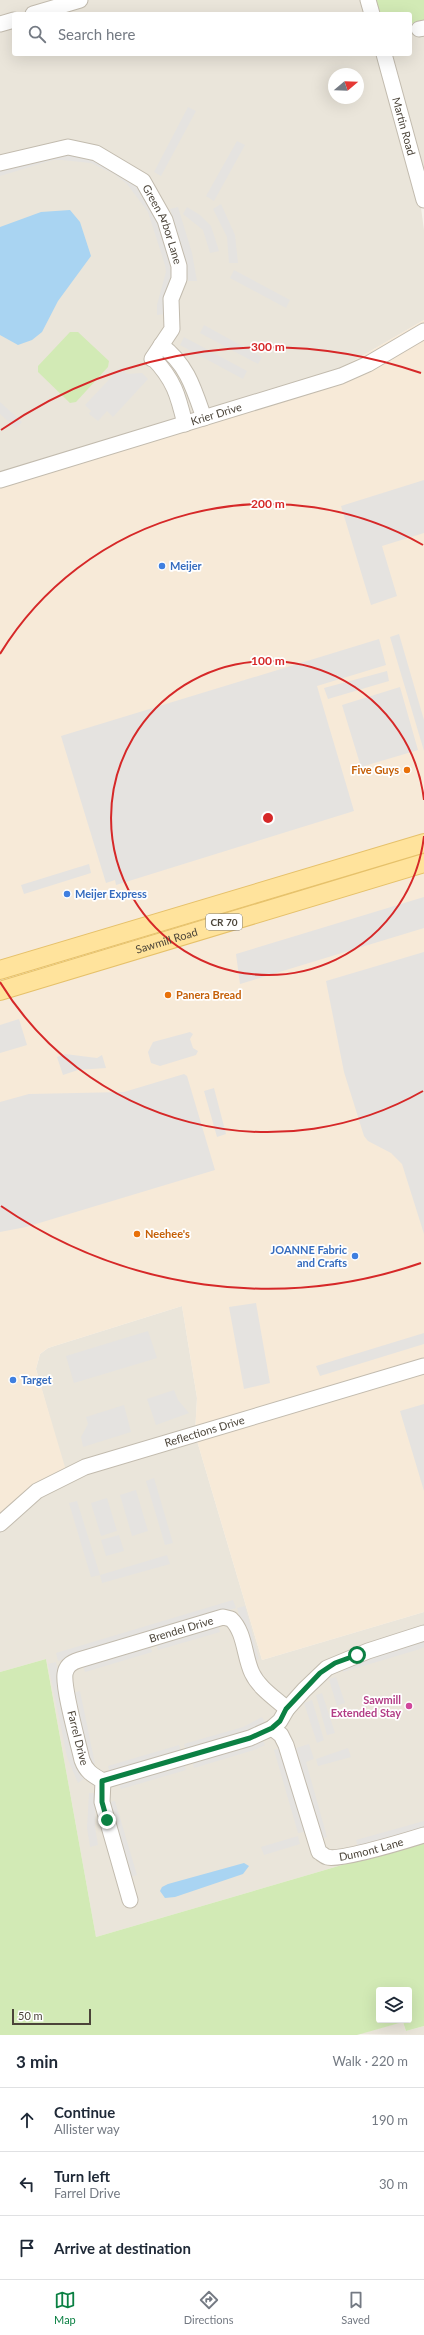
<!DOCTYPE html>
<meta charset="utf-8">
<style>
:root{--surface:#fff;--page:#f6f6f7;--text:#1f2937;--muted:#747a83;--line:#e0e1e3;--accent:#0b8043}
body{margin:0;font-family:Lato,sans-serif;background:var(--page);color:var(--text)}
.controls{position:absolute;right:12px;bottom:12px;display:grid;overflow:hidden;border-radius:4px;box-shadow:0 4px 16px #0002}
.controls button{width:36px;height:36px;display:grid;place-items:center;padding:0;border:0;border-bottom:1px solid var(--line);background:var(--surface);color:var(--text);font:20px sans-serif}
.compass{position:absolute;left:328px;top:68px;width:36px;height:36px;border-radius:50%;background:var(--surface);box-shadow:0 4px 16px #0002;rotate:71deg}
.scale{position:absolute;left:12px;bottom:10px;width:79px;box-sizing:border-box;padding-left:4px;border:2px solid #4b4439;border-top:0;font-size:11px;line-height:14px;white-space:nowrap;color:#4b4439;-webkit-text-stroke:3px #fff;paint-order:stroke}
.stop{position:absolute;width:12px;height:12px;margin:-9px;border:3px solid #0b8043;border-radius:50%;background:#fff}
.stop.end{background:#0b8043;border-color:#fff;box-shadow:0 1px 4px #0008}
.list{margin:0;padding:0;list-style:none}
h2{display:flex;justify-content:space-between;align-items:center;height:52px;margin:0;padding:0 16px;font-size:17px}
h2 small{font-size:13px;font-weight:400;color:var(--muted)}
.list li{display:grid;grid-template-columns:26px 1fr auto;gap:12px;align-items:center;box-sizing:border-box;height:64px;padding:0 16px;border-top:1px solid var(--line)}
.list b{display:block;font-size:15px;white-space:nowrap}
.list p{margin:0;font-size:13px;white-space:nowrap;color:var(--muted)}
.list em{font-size:13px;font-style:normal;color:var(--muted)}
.icon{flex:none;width:22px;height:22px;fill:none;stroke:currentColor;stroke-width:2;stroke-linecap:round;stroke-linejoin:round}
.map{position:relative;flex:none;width:424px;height:2035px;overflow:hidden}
.search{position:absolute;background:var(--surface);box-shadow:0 4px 16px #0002;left:12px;right:12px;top:12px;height:44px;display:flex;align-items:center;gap:10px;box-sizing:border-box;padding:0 14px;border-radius:4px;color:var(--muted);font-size:15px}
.sheet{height:244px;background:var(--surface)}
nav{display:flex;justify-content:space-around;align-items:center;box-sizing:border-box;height:56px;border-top:1px solid var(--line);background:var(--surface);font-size:11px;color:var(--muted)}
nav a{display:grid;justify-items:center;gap:2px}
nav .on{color:var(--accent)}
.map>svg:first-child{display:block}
.residential{fill:#eae5da;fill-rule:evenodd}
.commercial{fill:#f7ead8}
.green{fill:#d2eab5;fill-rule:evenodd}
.parking{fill:#e5e3e0}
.water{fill:#a9d4f2}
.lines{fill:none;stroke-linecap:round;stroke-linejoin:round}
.minor-casing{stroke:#c2bbae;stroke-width:17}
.major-casing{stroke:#e6c16a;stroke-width:20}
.minor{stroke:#fff;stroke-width:15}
.major{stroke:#ffe39c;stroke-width:18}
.route{stroke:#0b8043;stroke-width:5}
.ring{fill:none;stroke:#d62828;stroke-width:2}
.shop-dot{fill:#3f7fe0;stroke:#fff;stroke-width:1.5}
.food-dot{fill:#e8710a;stroke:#fff;stroke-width:1.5}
.hotel-dot{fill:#d1479c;stroke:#fff;stroke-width:1.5}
.labels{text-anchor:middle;stroke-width:3.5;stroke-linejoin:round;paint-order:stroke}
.shield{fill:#fff;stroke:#817c74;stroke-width:1}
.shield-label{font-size:10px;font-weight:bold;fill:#4b4439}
.street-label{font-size:11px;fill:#4b4439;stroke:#fff}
.shop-label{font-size:11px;font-weight:bold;fill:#366cbe;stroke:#fff;text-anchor:start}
.food-label{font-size:11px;font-weight:bold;fill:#c56008;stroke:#fff;text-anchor:start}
.hotel-label{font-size:11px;font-weight:bold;fill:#b23c85;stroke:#fff;text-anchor:end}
.centre{fill:#d62828;stroke:#fff;stroke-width:2}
.ring-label{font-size:12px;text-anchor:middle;font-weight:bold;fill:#d62828;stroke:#fff;stroke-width:3.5;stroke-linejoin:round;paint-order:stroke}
</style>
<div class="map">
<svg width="424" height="2035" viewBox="0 0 424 2035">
<rect width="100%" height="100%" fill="#f6f3ec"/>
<!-- residential -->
<path class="residential" d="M0 0H376L380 14H14V54H379L419 193 424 230V320L336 371 0 472ZM334 74H358V98H334Z
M424 20V171L391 54H410V24Z
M182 1306 197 1398 195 1434 262 1660 424 1612V1841L96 1937 46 1659 0 1672V1524L49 1415 36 1369 40 1354 48 1348Z
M403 2022 406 2031 424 2026V2035L357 2034Z"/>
<!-- commercial -->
<path class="commercial" d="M424 320V835L0 963V472L336 371Z
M424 863V1612L262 1660 195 1434 197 1398 182 1306 48 1348 40 1354 36 1369 67 1474 0 1524V991Z"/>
<!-- green -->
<path class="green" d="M376 0H424V20L410 24V14H380Z
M70 332H78L109 361 108 367 76 402 70 403 38 372V366Z
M46 1659 96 1937 424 1841V2026L406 2031 403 2022 357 2035H0V1672ZM379 1990H409V2020H379Z"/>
<!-- parking -->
<path class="parking" d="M188 107 196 111 161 176 154 172Z
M237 141 245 145 214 201 206 196Z
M62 151 118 167 151 200 174 268 165 314 157 315V305L166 272 165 265 148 212 127 184 114 174 91 163 62 160H53L0 176V167Z
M221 204 235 235 238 263H229L227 237 213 209Z
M178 207 192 253 197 281H188L184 255 170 209Z
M187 207 200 215 211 226 219 251 210 253 203 230 183 214Z
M234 270 290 300 286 308 230 278Z
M204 325 262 357 258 364 200 333Z
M184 337 247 371 243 379 180 345Z
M120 368 127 374 142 373 148 379 113 417 107 411 98 421 89 414 91 411 85 405Z
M0 402 22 422 16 428 0 414Z
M424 480V533L382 546 397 596 371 605 341 506Z
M399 634 424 720V751L390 637Z
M379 639 386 665 317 686 354 811 116 885 115 880 106 883 61 736Z
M387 671 389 681 328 699 324 688Z
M400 687 418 750 361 767 342 705Z
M89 864 91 873 24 894 21 885Z
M424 897V928L240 984 236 954Z
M424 952V1234L402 1164 391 1153 368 1141 364 1136 344 1072 326 981Z
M19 1019 27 1045 0 1053V1025Z
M190 1032 193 1034 190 1039 193 1048 198 1051 196 1055 160 1066 151 1063 148 1052 153 1042Z
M65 1054 97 1058 102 1055 106 1068 78 1070 63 1075 57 1057Z
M184 1074 187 1076 215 1170 26 1227 0 1232V1102L29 1094 124 1092Z
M214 1088 226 1134 217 1137 204 1091Z
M256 1303 270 1383 244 1389 229 1307Z
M148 1331 157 1358 74 1383 66 1356Z
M424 1333V1344L320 1376 316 1366Z
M174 1390 178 1400 189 1413 156 1425 147 1399Z
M424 1404V1491L400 1411Z
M124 1405 131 1432 83 1447 81 1437 88 1424 86 1417Z
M154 1478 173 1543 165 1545 146 1481Z
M136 1490 148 1531 132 1536 120 1495Z
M107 1498 117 1531 101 1536 91 1503Z
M77 1501 100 1575 167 1555 170 1564 102 1583 100 1575 91 1577 69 1503Z
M119 1535 124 1551 106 1556 101 1540Z
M233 1600 236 1608 58 1661 56 1653Z
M245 1606 259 1659 253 1661 237 1608Z
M218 1625 220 1632 158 1650 155 1642Z
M424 1639V1647L420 1649 343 1672 341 1665Z
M150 1644 152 1652 85 1672 82 1664Z
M56 1662 75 1753 85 1778 78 1783 67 1757 48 1664Z
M336 1677 345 1703 337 1706 329 1679Z
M80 1691 95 1764 89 1767 72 1693Z
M322 1693 335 1733 327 1735 316 1695Z
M312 1700 324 1740 317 1743 304 1703Z
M262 1717 266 1724 246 1733 186 1752 184 1744 243 1727Z
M262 1738 265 1745 254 1750 194 1768 192 1761Z
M309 1744 314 1759 306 1762 327 1837 320 1839 293 1749Z
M179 1745 182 1753 110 1774 108 1766Z
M282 1747 307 1831 298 1833 274 1750Z
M348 1748 351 1757 318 1766 316 1759Z
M184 1763 186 1770 121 1789 118 1782Z
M89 1793H96L95 1827 98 1845 90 1847 87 1828Z
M115 1801 137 1875 128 1878 108 1802Z
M424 1821V1829L358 1847 356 1840Z
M298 1836 300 1844 264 1855 261 1847Z"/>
<!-- water -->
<path class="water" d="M70 210 80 222 91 256 58 301 42 332 32 340 18 345 0 335V227L41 212Z
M244 1863 249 1866 243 1874 175 1897 165 1898 160 1891 162 1887 168 1884Z"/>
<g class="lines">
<defs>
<g id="minor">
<path d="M368 0 372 14"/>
<path d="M33 14 80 0"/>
<path d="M0 24 14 20"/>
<path d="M419 29 424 28"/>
<path id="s1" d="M384 54 424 200"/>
<path id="s2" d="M0 163 68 147 96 153 143 181 165 220 179 266V279L171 299 172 329 152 359"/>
<path d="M161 345C187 364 194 389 204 418"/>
<path d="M153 358C174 380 178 395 185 424"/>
<path id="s3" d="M0 480 341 376 368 364 424 331"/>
<path id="s4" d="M0 1524 37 1491 85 1467 424 1366"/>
<path id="s5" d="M272 1728 281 1735 286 1745 319 1852C321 1853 324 1856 327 1857 340 1861 408 1840 424 1835"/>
<path d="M103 1781 250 1738 272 1728 280 1721 287 1709 304 1690 327 1668 368 1651 424 1633"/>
<path id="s6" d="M130 1900 102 1802 103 1781C92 1775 86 1771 82 1760 78 1742 63 1689 65 1674 66 1666 72 1662 79 1660L223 1617 231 1619C245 1632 244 1656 252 1673 259 1688 275 1698 287 1709"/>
</g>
<g id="major">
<path d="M0 970 424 843"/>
<path id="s7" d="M0 991 424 863"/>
</g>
</defs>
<!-- minor casing -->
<use href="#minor" class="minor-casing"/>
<!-- major casing -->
<use href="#major" class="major-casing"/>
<!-- minor -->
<use href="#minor" class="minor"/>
<!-- major -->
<use href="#major" class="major"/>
</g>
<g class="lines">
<!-- route -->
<path class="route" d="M107 1820 102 1802V1781L250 1738 272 1728 280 1721 286 1709 320 1673 335 1663 357 1655"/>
</g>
<!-- distance rings -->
<g class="ring">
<path d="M424 836A157 157 0 1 1 424 800"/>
<path d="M423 1091A314 314 0 0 1 0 982M0 654A314 314 0 0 1 423 545"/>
<path d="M421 1263A471 471 0 0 1 1 1206M1 430A471 471 0 0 1 421 373"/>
</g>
<!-- markers -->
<g class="shop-dot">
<circle cx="162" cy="566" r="4"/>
<circle cx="67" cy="894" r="4"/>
<circle cx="355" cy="1256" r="4"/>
<circle cx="13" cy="1380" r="4"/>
</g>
<g class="food-dot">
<circle cx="407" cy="770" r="4"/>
<circle cx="168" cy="995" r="4"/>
<circle cx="137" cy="1234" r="4"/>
</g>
<circle class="hotel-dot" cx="409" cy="1706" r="4"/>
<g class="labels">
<!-- shield labels -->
<rect class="shield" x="206" y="914" width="36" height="16" rx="3"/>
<g class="shield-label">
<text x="224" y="926">CR 70</text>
</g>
<!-- street labels -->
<g class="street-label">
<text dy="4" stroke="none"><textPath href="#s1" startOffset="75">Martin Road</textPath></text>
<text dy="4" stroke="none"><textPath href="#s2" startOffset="201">Green Arbor Lane</textPath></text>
<text dy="4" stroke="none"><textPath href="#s3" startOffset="226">Krier Drive</textPath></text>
<text dy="4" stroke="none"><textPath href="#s7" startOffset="174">Sawmill Road</textPath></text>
<text dy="4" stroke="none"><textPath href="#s4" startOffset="228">Reflections Drive</textPath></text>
<text dy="4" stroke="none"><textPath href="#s6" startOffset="369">Brendel Drive</textPath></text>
<text transform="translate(78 1738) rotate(76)" y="4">Farrel Drive</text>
<text dy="4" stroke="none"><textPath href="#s5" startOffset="189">Dumont Lane</textPath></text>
</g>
<!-- shop labels -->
<g class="shop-label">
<text x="170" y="570">Meijer</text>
<text x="75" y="898">Meijer Express</text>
<text x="347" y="1254" text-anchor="end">JOANNE Fabric<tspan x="347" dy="13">and Crafts</tspan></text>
<text x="21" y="1384">Target</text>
</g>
<!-- food labels -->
<g class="food-label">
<text x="399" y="774" text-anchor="end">Five Guys</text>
<text x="176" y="999">Panera Bread</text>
<text x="145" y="1238">Neehee's</text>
</g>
<!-- hotel labels -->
<g class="hotel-label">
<text x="401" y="1704">Sawmill<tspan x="401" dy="13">Extended Stay</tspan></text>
</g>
</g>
<circle cx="268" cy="818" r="6" class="centre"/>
<g class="ring-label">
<text x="268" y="351">300 m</text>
<text x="268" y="508">200 m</text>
<text x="268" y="665">100 m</text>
</g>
</svg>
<div class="controls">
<button><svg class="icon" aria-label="layers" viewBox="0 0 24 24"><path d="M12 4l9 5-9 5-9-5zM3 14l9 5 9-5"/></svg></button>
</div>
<svg class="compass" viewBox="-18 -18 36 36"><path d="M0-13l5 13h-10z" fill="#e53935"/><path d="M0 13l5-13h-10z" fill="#747a83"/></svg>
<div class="scale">50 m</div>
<div class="stop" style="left:357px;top:1655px"></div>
<div class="stop end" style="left:107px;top:1820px"></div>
<div class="search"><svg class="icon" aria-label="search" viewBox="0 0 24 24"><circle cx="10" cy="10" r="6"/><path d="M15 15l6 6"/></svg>Search here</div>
</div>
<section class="sheet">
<h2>3 min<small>Walk · 220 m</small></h2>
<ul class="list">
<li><svg class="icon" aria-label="ahead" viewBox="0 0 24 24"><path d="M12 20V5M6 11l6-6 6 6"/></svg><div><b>Continue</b><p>Allister way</p></div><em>190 m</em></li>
<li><svg class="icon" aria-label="left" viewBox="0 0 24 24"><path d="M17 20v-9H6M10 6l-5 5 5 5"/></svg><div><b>Turn left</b><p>Farrel Drive</p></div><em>30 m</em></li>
<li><svg class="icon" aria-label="arrive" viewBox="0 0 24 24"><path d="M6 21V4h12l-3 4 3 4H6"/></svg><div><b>Arrive at destination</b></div></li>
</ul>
</section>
<nav>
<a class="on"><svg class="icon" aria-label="map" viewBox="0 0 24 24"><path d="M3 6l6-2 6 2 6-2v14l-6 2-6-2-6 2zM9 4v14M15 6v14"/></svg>Map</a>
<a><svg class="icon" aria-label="directions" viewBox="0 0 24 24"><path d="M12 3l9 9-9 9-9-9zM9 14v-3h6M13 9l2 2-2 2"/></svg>Directions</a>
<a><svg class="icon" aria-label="saved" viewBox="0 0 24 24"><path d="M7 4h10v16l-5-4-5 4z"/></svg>Saved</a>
</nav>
